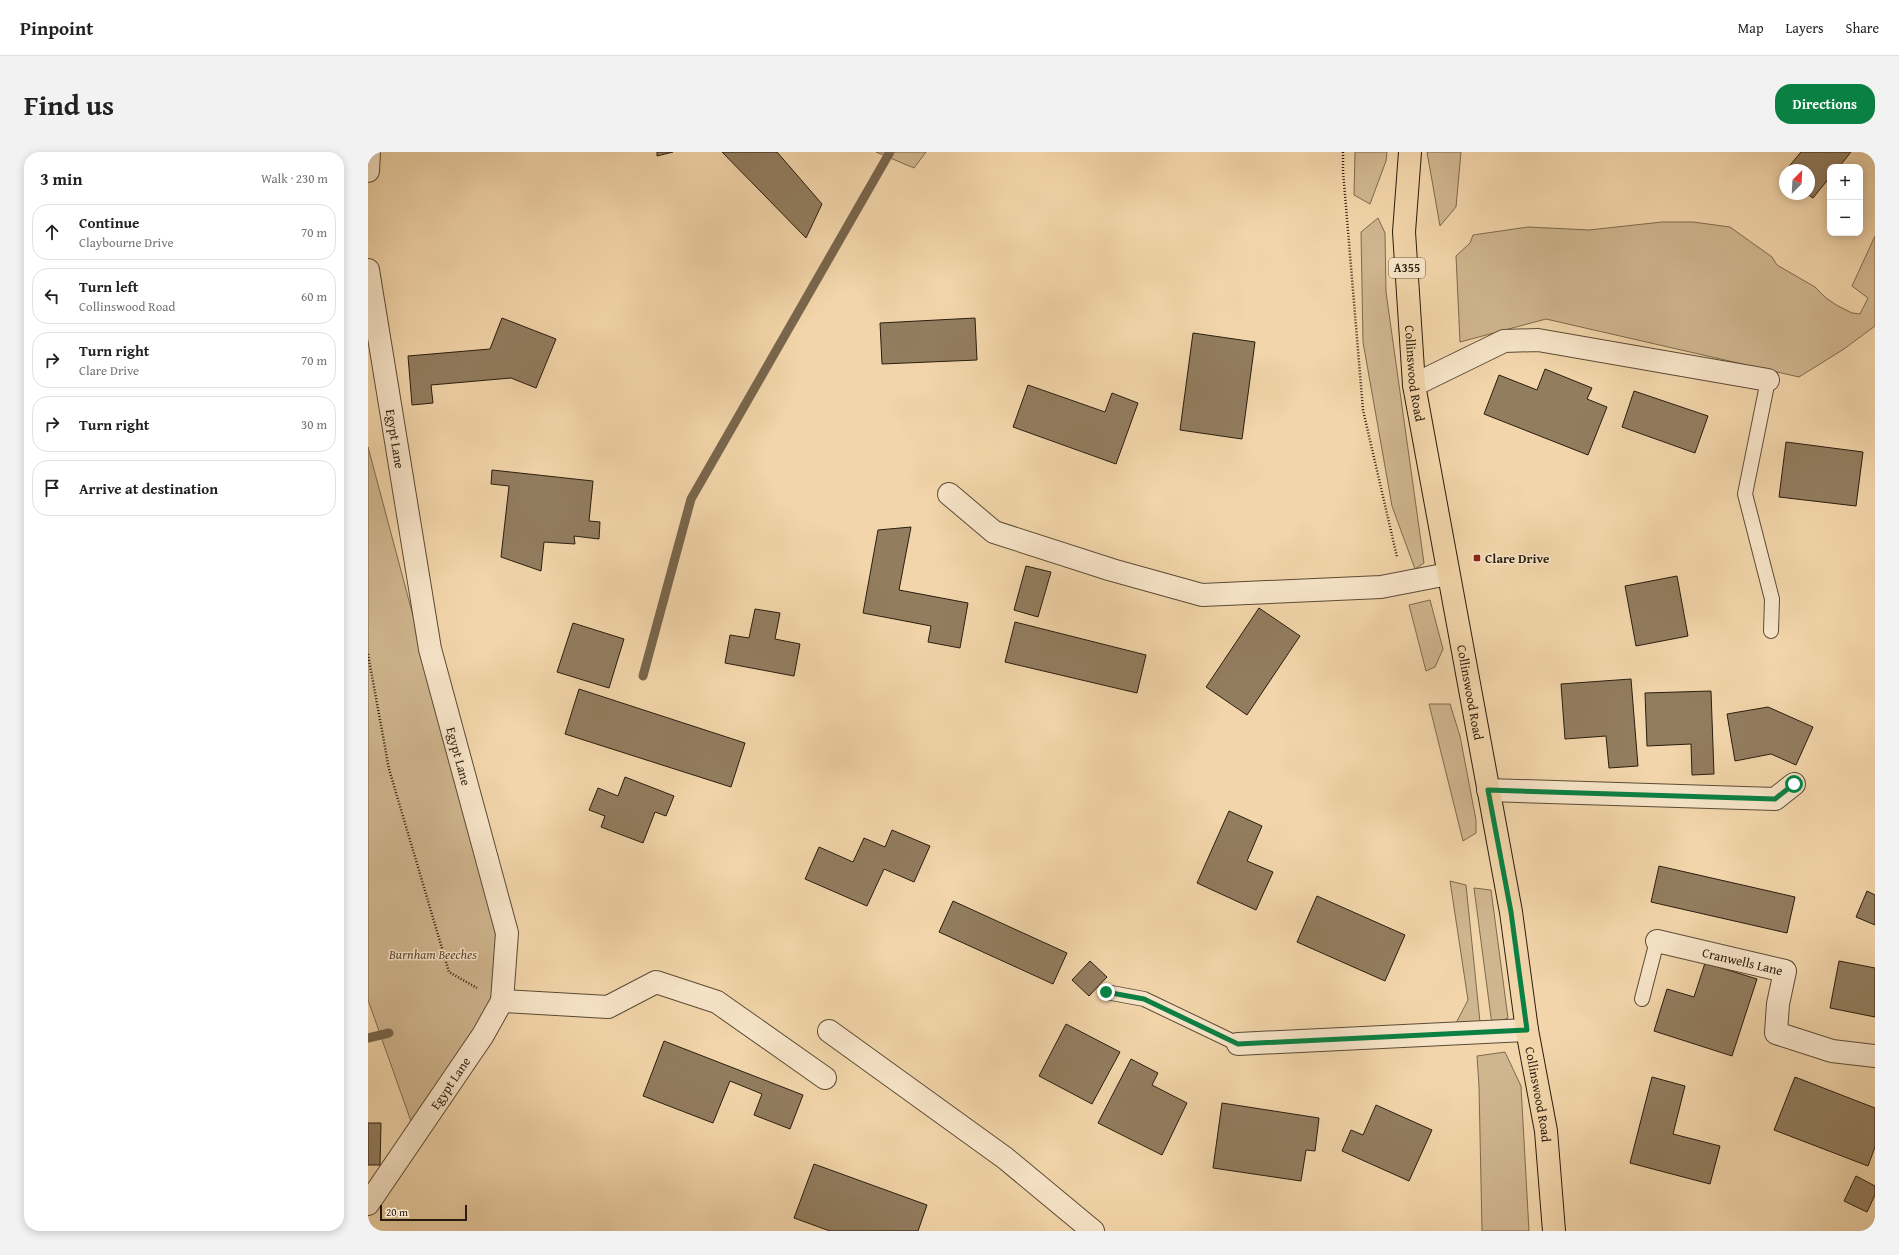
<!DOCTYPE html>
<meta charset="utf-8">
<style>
:root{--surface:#fff;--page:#f2f2f2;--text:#222;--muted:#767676;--line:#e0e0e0;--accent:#0b8043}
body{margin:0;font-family:"Gentium Book Plus",serif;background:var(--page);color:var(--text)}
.controls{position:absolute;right:12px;top:12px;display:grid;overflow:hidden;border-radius:8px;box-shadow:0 2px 10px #0003}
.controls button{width:36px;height:36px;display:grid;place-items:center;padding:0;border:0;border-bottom:1px solid var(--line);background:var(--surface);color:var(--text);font:20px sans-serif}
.compass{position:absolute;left:1411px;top:12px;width:36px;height:36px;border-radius:50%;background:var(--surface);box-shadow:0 2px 10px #0003;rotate:24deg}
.scale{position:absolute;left:12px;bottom:10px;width:87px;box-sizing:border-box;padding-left:4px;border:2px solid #2a1d0e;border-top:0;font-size:11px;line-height:14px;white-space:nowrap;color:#2a1d0e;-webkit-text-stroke:3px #f7e4c8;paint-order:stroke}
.stop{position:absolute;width:12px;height:12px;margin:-9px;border:3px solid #0b8043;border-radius:50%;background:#fff}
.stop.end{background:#0b8043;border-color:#fff;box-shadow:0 1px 4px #0008}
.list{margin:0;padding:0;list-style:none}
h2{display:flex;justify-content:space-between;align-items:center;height:52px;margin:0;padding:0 16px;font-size:17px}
h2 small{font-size:13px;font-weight:400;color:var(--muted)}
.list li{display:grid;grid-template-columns:26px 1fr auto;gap:12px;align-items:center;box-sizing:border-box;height:56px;margin:0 8px 8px;padding:0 8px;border:1px solid var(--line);border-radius:16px}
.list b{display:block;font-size:15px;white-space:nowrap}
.list p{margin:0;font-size:13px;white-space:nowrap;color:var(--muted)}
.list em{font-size:13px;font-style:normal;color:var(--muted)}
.icon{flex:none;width:22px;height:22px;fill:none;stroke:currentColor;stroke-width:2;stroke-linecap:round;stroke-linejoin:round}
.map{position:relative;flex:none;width:1507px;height:1079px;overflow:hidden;border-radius:16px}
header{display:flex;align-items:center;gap:24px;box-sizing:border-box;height:56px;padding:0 20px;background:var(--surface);border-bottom:1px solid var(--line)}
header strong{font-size:19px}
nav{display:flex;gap:22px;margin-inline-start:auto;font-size:14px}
.intro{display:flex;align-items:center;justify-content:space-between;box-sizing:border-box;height:96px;padding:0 24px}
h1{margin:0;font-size:28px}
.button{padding:10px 18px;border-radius:16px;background:var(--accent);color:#fff;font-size:14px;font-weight:700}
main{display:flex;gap:24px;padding:0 24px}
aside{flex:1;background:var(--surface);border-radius:16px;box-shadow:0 2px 10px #0003}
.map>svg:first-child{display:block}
.green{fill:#d0b68f;stroke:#7d6a4e}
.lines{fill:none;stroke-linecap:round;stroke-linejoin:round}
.stream{stroke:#79664c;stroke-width:9}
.building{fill:#927d5f;stroke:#2a1d0e}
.service-casing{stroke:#5c4b35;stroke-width:16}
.minor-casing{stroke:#5c4b35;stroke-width:24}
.primary-casing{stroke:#2a1d0e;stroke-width:24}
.path{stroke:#2a1d0e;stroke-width:2.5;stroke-dasharray:1 2;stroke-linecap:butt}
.service{stroke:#f7e4c8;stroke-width:14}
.minor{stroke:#f7e4c8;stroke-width:22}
.primary{stroke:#f2d5aa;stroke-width:22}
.route{stroke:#0b8043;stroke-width:5}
.poi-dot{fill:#8f2418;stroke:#f7e4c8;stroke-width:1.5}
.labels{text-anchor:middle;stroke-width:3;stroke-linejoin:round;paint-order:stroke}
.shield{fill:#f7e4c8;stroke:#685946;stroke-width:1}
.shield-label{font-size:12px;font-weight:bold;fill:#2a1d0e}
.street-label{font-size:13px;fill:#2a1d0e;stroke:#f7e4c8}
.poi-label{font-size:13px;font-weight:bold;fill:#2a1d0e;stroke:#f7e4c8;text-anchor:start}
.park-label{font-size:13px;font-style:italic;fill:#5c4b35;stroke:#f7e4c8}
</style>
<header>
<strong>Pinpoint</strong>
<nav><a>Map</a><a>Layers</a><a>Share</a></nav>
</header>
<div class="intro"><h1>Find us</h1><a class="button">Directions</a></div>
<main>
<aside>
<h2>3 min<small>Walk · 230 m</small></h2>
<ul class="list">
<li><svg class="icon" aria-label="ahead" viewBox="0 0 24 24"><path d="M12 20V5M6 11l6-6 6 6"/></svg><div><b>Continue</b><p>Claybourne Drive</p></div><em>70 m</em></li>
<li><svg class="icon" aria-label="left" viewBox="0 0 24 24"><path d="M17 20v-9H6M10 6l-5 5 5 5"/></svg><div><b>Turn left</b><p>Collinswood Road</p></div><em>60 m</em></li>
<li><svg class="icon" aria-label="right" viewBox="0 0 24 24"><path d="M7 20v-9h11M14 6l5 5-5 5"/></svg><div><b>Turn right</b><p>Clare Drive</p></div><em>70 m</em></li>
<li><svg class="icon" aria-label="right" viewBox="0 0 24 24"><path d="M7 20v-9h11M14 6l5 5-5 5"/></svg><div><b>Turn right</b></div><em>30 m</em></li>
<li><svg class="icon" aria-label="arrive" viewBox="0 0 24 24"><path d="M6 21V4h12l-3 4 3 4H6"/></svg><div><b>Arrive at destination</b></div></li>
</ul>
</aside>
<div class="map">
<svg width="1507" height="1079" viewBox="0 0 1507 1079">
<rect width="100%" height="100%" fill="#f2d5aa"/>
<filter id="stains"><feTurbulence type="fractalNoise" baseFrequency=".005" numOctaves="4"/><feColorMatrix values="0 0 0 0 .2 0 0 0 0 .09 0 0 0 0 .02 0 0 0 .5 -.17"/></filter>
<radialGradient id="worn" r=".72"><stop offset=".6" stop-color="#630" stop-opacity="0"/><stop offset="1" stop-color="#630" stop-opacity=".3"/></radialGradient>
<!-- green -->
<path class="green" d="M508 0H558L546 16Z
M987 0H1019L1018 9 1002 52 986 43Z
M1059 0H1093L1088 55 1072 74Z
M1010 66 1017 81 1018 140 1056 411 1047 417 1024 354 995 190 993 80Z
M1294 70H1325L1362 75 1404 105 1409 113 1447 135 1458 146 1470 154 1484 161 1492 162 1500 146 1484 134 1507 84V174L1476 197 1431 225 1178 167 1092 190 1088 104 1102 91 1105 83 1160 75 1221 78Z
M0 295 132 790 127 843 109 877 45 975 0 848Z
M1062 448 1075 497 1067 515 1058 519 1041 453Z
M1061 552H1082L1092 584 1108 668V681L1095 689Z
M1082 729 1098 733 1112 870 1088 871 1100 848Z
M1106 736 1123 738 1140 866 1124 873Z
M1137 900 1153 934 1161 1079H1114L1111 934 1109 904Z"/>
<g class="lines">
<!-- stream -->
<path class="stream" d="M275 524 323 347 522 0
M0 886 21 881"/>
</g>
<!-- building -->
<path class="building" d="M289 0H305L289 4Z
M354 0H409L454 52 438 86Z
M1433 0H1483L1471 15H1462V25L1445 46 1439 42H1441V18H1418Z
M134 166 188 187 168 236 143 226 63 233 65 251 44 253 40 204 122 197Z
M607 166 609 208 514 212 512 171Z
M825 181 887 190 874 287 812 278Z
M1177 217 1224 236 1219 247 1239 255 1220 303 1116 262 1131 223 1169 238Z
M660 233 737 260 744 241 770 251 748 312 645 275Z
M1266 239 1340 264 1327 301 1254 275Z
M1418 290 1495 300 1488 354 1411 345Z
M124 318 225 329 221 369 232 370 231 387 206 384 207 392 176 390 173 419 133 405 141 334 123 332Z
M543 375 531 438 600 451 592 496 560 490 563 474 495 461 510 378Z
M658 414 683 420 670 465 646 458Z
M1309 424 1320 484 1268 494 1257 434Z
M891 456 932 484 879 563 838 535Z
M387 457 412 461 407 487 432 492 426 524 357 511 362 483 381 486Z
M647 470 778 503 769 541 637 510Z
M205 471 256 487 241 536 189 520Z
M1263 527 1270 614 1241 616 1238 584 1197 587 1193 532Z
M211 537 377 591 363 635 197 582Z
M1343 539 1346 622 1324 623 1323 592 1279 594 1277 541Z
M1400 555 1445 575 1428 613 1403 602 1367 609 1359 562Z
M257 625 306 644 298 664 287 660 275 691 233 675 237 664 221 658 230 636 250 644Z
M861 659 894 674 879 709 905 720 888 758 829 731Z
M524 678 562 694 546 730 516 717 499 754 437 727 451 695 485 710 496 686 517 695Z
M1291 714 1427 745 1419 781 1283 750Z
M1499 739 1507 743V773L1488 765Z
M949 744 1037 783 1017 829 929 790Z
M585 749 699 801 685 832 571 780Z
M722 809 739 825 721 844 704 828Z
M1471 809 1507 816V865L1462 856Z
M1337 811 1389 827 1364 904 1286 879 1299 837 1326 845Z
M698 872 752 900 724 952 671 924Z
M296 889 435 943 422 977 386 963 394 942 362 929 345 971 275 944Z
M763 907 790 921 784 933 819 951 794 1003 730 971Z
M1284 925 1317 934 1305 982 1352 994 1342 1032 1262 1011Z
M1427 925 1507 956V995L1500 1014 1406 978Z
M854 951 951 966 947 999 938 998 933 1029 845 1016Z
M1008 953 1064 978 1041 1029 974 999 983 978 995 983Z
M0 971H13L12 1013H0Z
M446 1012 559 1053 550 1079H462L426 1066Z
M1488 1024 1507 1034V1043L1499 1060 1476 1049Z"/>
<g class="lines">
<defs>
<path id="service" d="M1400 228 1377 342 1404 447 1403 479
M738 840 776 847 870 892
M1274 847 1289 789"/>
<g id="minor">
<path d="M0 19 1 0"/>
<path id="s1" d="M0 118 62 497 139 781 134 849 115 883 0 1052"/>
<path d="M1046 233 1136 189 1170 188 1400 228"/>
<path d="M581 342 626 380 744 418 834 443 1013 435 1080 422"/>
<path d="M1120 638 1407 647 1426 632"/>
<path id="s2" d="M1289 789 1417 819 1410 852 1408 881 1464 899 1507 904"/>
<path d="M134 849 240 855 288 830 349 850 457 926"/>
<path d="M461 879 637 1006 725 1079"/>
<path d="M870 892 1159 878"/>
</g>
<g id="primary">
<path id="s3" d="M1042 0 1036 80 1046 233 1143 760 1159 878 1178 979 1186 1079"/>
</g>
</defs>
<!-- service casing -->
<use href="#service" class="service-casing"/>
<!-- minor casing -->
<use href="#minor" class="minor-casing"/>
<!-- primary casing -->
<use href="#primary" class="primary-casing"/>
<!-- path -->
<path class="path" d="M975 0V19L995 258 1029 405
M0 502 21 617 81 820 109 836"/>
<!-- service -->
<use href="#service" class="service"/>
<!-- minor -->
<use href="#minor" class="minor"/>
<!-- primary -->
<use href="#primary" class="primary"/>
</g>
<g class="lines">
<!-- route -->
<path class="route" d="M738 840 776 847 870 892 1159 878 1143 760 1120 638 1407 647 1426 632"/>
</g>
<!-- markers -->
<rect class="poi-dot" x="1105" y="402" width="8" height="8" rx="2"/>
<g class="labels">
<!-- shield labels -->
<rect class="shield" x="1021" y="106" width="36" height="20" rx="3"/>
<g class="shield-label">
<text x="1039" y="120">A355</text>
</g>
<!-- street labels -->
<g class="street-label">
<text dy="5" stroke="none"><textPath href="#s3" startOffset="222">Collinswood Road</textPath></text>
<text dy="5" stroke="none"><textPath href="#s1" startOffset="171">Egypt Lane</textPath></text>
<text dy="5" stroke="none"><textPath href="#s3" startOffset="546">Collinswood Road</textPath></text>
<text dy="5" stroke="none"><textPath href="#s1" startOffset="495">Egypt Lane</textPath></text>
<text dy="5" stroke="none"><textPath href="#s2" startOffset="88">Cranwells Lane</textPath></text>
<text transform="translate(82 931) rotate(-56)" y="5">Egypt Lane</text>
<text dy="5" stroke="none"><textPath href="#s3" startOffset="954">Collinswood Road</textPath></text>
</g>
<!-- poi labels -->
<g class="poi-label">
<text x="1117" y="411">Clare Drive</text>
</g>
<!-- park labels -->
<g class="park-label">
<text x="65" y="807">Burnham Beeches</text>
</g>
</g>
<rect width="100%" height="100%" filter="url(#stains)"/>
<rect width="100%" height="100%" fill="url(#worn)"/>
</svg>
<div class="controls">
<button>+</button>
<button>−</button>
</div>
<svg class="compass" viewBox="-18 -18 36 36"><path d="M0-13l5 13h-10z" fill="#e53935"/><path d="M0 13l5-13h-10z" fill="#767676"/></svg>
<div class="scale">20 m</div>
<div class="stop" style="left:1426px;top:632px"></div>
<div class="stop end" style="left:738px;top:840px"></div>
</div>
</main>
